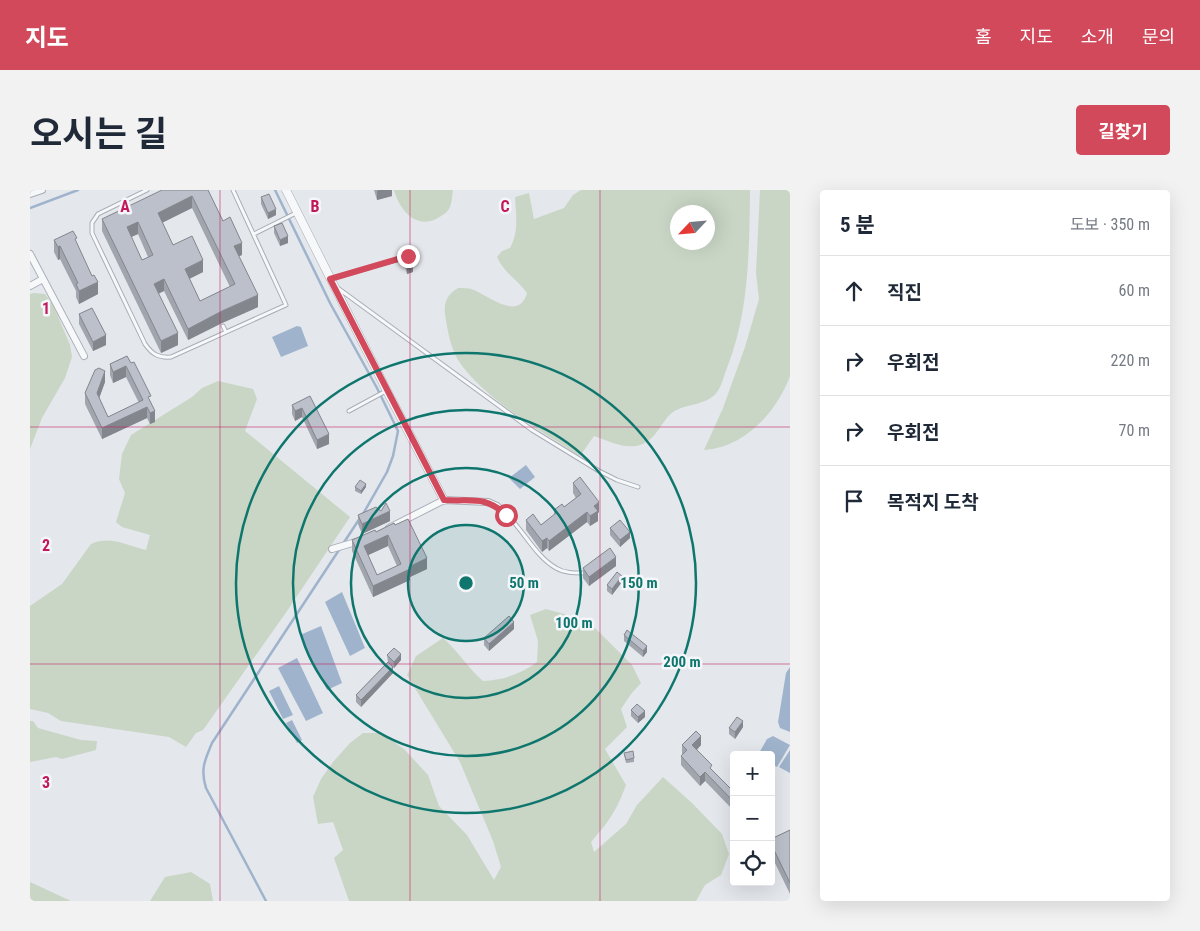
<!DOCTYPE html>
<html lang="ko">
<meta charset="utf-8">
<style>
:root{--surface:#fff;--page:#f2f2f3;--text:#1f2937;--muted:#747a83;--line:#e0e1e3;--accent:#d1495b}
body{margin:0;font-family:"Roboto Condensed","Noto Sans KR",sans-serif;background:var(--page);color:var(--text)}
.controls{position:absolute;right:15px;bottom:15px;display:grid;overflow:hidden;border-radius:5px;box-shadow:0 5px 20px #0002}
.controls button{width:45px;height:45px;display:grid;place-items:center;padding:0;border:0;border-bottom:1px solid var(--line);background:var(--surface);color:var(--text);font:25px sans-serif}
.compass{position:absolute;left:640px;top:15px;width:45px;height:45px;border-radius:50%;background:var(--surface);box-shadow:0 5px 20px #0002;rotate:244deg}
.stop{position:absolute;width:15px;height:15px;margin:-11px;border:4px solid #d1495b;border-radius:50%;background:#fff}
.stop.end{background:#d1495b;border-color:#fff;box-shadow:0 1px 5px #0008}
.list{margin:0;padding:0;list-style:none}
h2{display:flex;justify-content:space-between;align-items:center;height:65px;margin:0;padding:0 20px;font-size:21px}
h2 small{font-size:16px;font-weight:400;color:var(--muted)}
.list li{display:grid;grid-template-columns:32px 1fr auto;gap:15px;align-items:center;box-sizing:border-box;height:70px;padding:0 20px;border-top:1px solid var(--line)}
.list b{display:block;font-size:19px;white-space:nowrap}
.list em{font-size:16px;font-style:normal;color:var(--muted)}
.icon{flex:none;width:28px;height:28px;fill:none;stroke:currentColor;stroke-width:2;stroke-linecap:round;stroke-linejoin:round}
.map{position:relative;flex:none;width:760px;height:711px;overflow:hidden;border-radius:5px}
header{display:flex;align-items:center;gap:30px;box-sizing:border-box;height:70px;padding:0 25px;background:var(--accent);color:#fff}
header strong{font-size:24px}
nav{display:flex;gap:28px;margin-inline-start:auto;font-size:18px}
.intro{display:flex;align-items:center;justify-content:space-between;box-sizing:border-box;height:120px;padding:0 30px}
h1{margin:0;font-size:35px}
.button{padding:12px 22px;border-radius:5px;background:var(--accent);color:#fff;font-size:18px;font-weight:700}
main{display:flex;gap:30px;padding:0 30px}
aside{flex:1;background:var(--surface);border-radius:5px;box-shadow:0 5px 20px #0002}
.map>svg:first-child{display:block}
.green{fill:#c9d6c5;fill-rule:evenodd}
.water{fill:#9fb4cc}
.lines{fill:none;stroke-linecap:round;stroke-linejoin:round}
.stream{stroke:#9fb4cc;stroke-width:2.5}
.service-casing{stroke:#a9aeb7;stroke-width:5}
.minor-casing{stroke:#a9aeb7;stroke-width:8}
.tertiary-casing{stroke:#a9aeb7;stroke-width:9}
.service{stroke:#f7f8fa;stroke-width:3}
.minor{stroke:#f7f8fa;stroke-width:6}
.tertiary{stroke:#f7f8fa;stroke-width:8}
.wall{fill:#a1a5ae;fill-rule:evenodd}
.shaded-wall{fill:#83868d}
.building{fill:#bbc0ca;stroke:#83868d;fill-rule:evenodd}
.route{stroke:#d1495b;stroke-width:6}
.grid{fill:none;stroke:#c2185b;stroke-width:1;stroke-opacity:0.55}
.ring{fill:none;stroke:#0f766e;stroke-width:2.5}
.grid-label{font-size:16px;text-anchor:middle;font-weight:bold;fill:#c2185b;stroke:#f4f6f9;stroke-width:5;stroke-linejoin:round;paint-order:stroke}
.centre{fill:#0f766e;stroke:#f4f6f9;stroke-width:2.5}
.ring-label{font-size:15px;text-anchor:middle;font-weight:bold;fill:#0f766e;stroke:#f4f6f9;stroke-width:5;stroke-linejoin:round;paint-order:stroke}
</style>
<header>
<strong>지도</strong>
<nav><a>홈</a><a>지도</a><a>소개</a><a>문의</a></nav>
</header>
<div class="intro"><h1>오시는 길</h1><a class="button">길찾기</a></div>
<main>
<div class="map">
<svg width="760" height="711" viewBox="0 0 760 711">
<rect width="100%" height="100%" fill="#e4e7ec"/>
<!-- green -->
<path class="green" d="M364 0H423C422 6 422 14 419 19 416 24 411 26 406 29 385 39 369 19 364 0Z
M551 0H720V6C719 64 719 122 697 178 694 185 692 196 687 202 677 216 656 213 643 222 635 228 632 236 626 243 608 266 587 254 564 246L550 266C512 242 453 208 428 170 421 158 418 143 416 130 413 115 415 106 428 98 434 98 439 98 444 100 459 106 489 132 497 103 488 90 474 83 467 67L472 61 480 58C489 42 486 25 485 7L499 3 504 29 534 18 543 5ZM648 22H678V52H648Z
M730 0H760V186C747 222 714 258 674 260L693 218 715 157 729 109 726 83Z
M4 103 15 104 22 113 27 124 40 155 42 167 35 188 12 228 0 259V104Z
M188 191 223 199 227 209 215 241 320 327 255 424 173 540 166 543 156 557 139 547 31 531 18 523 0 519V416L32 394 61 354C80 345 98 356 116 360L120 345 92 337 86 332 95 303 89 289 92 264 101 245 162 207 172 198Z
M516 419 545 427 562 435 602 475 611 493 601 504 591 519 597 537 575 559 596 595C587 620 578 633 561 652L564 662 596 634 607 615 633 587 662 613 692 644 699 664 691 685 675 695 666 711H319L304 668 313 660 303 632 288 634 283 607 291 589 303 572 320 553 333 543H351L374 559 398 585 409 616 437 645 464 690 471 677 463 651 430 572 377 485 386 466 413 448C428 461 438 478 453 491 473 490 491 484 507 472L508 451 500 425Z
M0 531H3L8 538 51 550 67 551 66 560 32 569 26 567 0 572Z
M161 682 180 694 183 711H120L135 687Z
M0 692 41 711H0Z"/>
<!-- water -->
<path class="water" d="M267 136 271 137 278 156 251 167 242 147Z
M496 275 505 287 490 299 479 288Z
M312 402 335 458 320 466 295 412Z
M291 436 312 493 297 500 270 445Z
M267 468 293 523 276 531 248 478Z
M760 477V542L750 538 748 532 756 483Z
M249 496 263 525 253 529 239 501Z
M262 530 272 550 267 553 256 533Z
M743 546 760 555 747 577 741 574V565H728L737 549Z
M760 560V583L749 577Z"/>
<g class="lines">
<!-- stream -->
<path class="stream" d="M245 0 300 113 347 198 368 241 363 266 357 282 333 324
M0 18 48 0
M236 711 176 598C170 579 175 570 182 553L330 328"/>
<defs>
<path id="service" d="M117 0 68 24 62 33V43L115 154C122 164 128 168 141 167L256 115 203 0
M224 44 266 23
M300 89 376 67
M309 99 502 240 569 281 587 290 608 297
M193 136 196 142
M319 221 356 201
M477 325C494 341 506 367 526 378 534 383 544 383 553 383"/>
<path id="minor" d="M0 4 12 0
M0 64 54 166
M0 96 13 89
M359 338 414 310 458 312 467 316 476 325
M302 359 329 351"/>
<path id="tertiary" d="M256 0 357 201 414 310"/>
</defs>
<!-- service casing -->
<use href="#service" class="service-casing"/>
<!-- minor casing -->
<use href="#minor" class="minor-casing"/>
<!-- tertiary casing -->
<use href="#tertiary" class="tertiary-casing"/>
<!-- service -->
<use href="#service" class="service"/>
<!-- minor -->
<use href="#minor" class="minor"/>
<!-- tertiary -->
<use href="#tertiary" class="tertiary"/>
</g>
<!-- wall -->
<path class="wall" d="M178 0 193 31 212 65 209 66 228 117 192 133 158 150 134 101 128 103 148 155 131 163 72 41V29ZM162 18 200 97 170 111 159 89 173 82 143 55 132 32ZM108 44 118 67 112 70 101 47Z
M344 0H362V6L347 10Z
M231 7 246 25 238 29 231 14Z
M244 36 258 53 250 56 244 43Z
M24 50 47 54 68 104 49 114 46 107V101L30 69 28 70 24 62Z
M374 67 383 82 377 84 374 73Z
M49 124 76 155 63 161 49 134Z
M97 166 121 213 125 232 120 234 117 228 72 249 55 214V203L75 192 69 208 78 227 109 213 96 187 83 193 80 185V174Z
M280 206 299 254 287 259 272 227 265 231 262 224V215Z
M543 293 569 322 568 323V331L560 336 557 332 519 361 517 358 512 362 496 340V330L511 335 524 325V320L534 317 546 308 543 303Z
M325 297H336L331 304 325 301Z
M351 321 360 331 332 344 328 334V325Z
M364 333 397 379 380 387V390L343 407 322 361V350L346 342ZM358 356 367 376 347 385 338 365Z
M580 338 600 348 590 357 580 345Z
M586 376 559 396 553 388V378Z
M592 392 582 405 577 401V395Z
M484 439 459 461 454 455V448Z
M594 445 617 462 613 467 594 451Z
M357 465 371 470 364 478 363 477V483L331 517 326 512V505L358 472Z
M601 520 615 527 608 533 601 526Z
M713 537 705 549 699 544V538Z
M652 555H671L667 560 682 580 700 598 704 594V621L675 591 670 596 651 575V566L652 565Z
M594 563 604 568V572L596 573Z
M760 640V704L744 671 742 649Z"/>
<!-- shaded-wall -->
<path class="shaded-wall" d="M349 0H362V6L347 10V1Z
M162 6V18L128 35V23Z
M246 19V25L238 29V23Z
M108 32V44L97 49V37Z
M258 46V53L250 56V50Z
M212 53V65L204 68V56Z
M30 56V69L28 70V57Z
M173 70V82L155 91V79Z
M383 76V82L377 84V78Z
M134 89V101L124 106V94Z
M68 92V104L49 114V101Z
M228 105V117L192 133 158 150V139L192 121Z
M148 143V155L131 163V151Z
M76 145V155L63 161V152Z
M96 176V187L83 193V182Z
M75 181V192L67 214V203Z
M117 217V228L72 249V238Z
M272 218V227L265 231V221Z
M125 221V232L120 234V223Z
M299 244V254L287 259V250Z
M336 294V297L331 304V301Z
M569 312V322L568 323V331L560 336V326L564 316Z
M360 321V331L332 344V334Z
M557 322V332L519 361V351Z
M600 342V348L590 357V350Z
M358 345V356L334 367V356Z
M517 348V358L512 362V351Z
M586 367V376L559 396V387Z
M397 368V379L380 387V390L343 407V396L379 377Z
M592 386V392L582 405V399Z
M484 432V439L459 461V454Z
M617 456V462L613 467V461Z
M371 464V470L364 478V472Z
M363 477V483L331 517V510Z
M615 521V527L608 533V527Z
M713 531V537L705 549V542Z
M671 546V555L662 564V555Z
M675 582V591L670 596V587Z
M744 660V671L741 679V668Z"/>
<!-- building -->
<path class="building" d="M132 0H178L193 31 200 27 212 53 204 56 228 105 192 121 158 139 134 89 124 94 148 143 131 151 72 29ZM162 6 205 94 170 111 155 79 173 70 162 46 143 55 128 23ZM108 32 123 65 112 70 97 37Z
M239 4 246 19 238 23 231 7Z
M252 33 258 46 250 50 244 36Z
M43 41 47 48 45 49 62 86 64 85 68 92 49 101 46 94 48 93 30 56 28 57 24 50Z
M380 65 383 76 377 78 374 67Z
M62 118 76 145 63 152 49 124Z
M97 166 101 173 104 172 121 206 118 207 125 221 120 223 117 217 72 238 55 203 65 180 69 178 75 181 67 203 78 227 113 210 96 176 83 182 80 174Z
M280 206 299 244 287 250 272 218 265 221 262 215Z
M550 287 569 312 564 316 568 321 560 326 557 322 519 351 517 348 512 351 496 330 503 324 511 335 526 323 524 320 532 314 534 317 551 304 543 293Z
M330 290 336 294 331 301 325 297Z
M356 313 360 321 332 334 328 325 346 317 351 321Z
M378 329 397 368 379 377 380 379 343 396 322 350 345 340 346 342 364 333 365 335ZM358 345 371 374 347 385 334 356Z
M590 330 600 342 590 350 580 338Z
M580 358 586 367 559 387 553 378Z
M587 382 592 386 582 399 577 395Z
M479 426 484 432 459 454 454 448Z
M597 440 617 456 613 461 594 445Z
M364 458 371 464 364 472 357 465Z
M358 472 363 477 331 510 326 505Z
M607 514 615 521 608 527 601 520Z
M707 527 713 531 705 542 699 538Z
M666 541 671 546 662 555 682 575 680 578 700 598 704 594V612L675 582 670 587 651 566 657 560 652 555Z
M603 561 604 568 596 570 594 563Z
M760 640V693L744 660 741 668V649Z"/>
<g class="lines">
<!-- route -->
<path class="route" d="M378 66 300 89 414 310C441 312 455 305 476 325"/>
</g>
<!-- grid -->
<path class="grid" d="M190 0V711M380 0V711M570 0V711M0 237H760M0 474H760"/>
<!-- distance rings -->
<circle cx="436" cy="393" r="58" fill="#0f766e" fill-opacity=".12"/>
<g class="ring">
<circle cx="436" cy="393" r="58"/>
<circle cx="436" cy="393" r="115"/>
<circle cx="436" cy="393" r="173"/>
<circle cx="436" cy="393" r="230"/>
</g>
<g class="grid-label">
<text x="95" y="22">A</text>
<text x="285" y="22">B</text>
<text x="475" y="22">C</text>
<text x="16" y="124">1</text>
<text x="16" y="361">2</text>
<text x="16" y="598">3</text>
</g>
<circle cx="436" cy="393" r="8" class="centre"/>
<g class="ring-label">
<text x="494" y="398">50 m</text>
<text x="609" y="398">150 m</text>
<text x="544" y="438">100 m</text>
<text x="652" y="477">200 m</text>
</g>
</svg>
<div class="controls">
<button>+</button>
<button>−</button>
<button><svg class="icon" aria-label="locate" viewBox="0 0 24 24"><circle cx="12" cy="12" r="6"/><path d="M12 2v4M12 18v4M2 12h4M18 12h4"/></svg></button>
</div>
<svg class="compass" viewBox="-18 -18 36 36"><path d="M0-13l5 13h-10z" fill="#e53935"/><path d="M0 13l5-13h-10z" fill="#747a83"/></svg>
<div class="stop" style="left:476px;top:325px"></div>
<div class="stop end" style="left:378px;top:66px"></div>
</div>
<aside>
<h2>5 분<small>도보 · 350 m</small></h2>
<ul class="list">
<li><svg class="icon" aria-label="ahead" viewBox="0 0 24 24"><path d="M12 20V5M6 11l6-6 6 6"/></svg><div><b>직진</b></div><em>60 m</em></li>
<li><svg class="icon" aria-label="right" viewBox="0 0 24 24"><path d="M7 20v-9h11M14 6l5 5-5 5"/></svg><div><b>우회전</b></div><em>220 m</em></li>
<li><svg class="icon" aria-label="right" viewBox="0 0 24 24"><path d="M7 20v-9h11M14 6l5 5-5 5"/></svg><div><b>우회전</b></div><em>70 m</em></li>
<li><svg class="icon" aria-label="arrive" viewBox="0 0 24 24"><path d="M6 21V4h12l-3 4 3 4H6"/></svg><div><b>목적지 도착</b></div></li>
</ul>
</aside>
</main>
